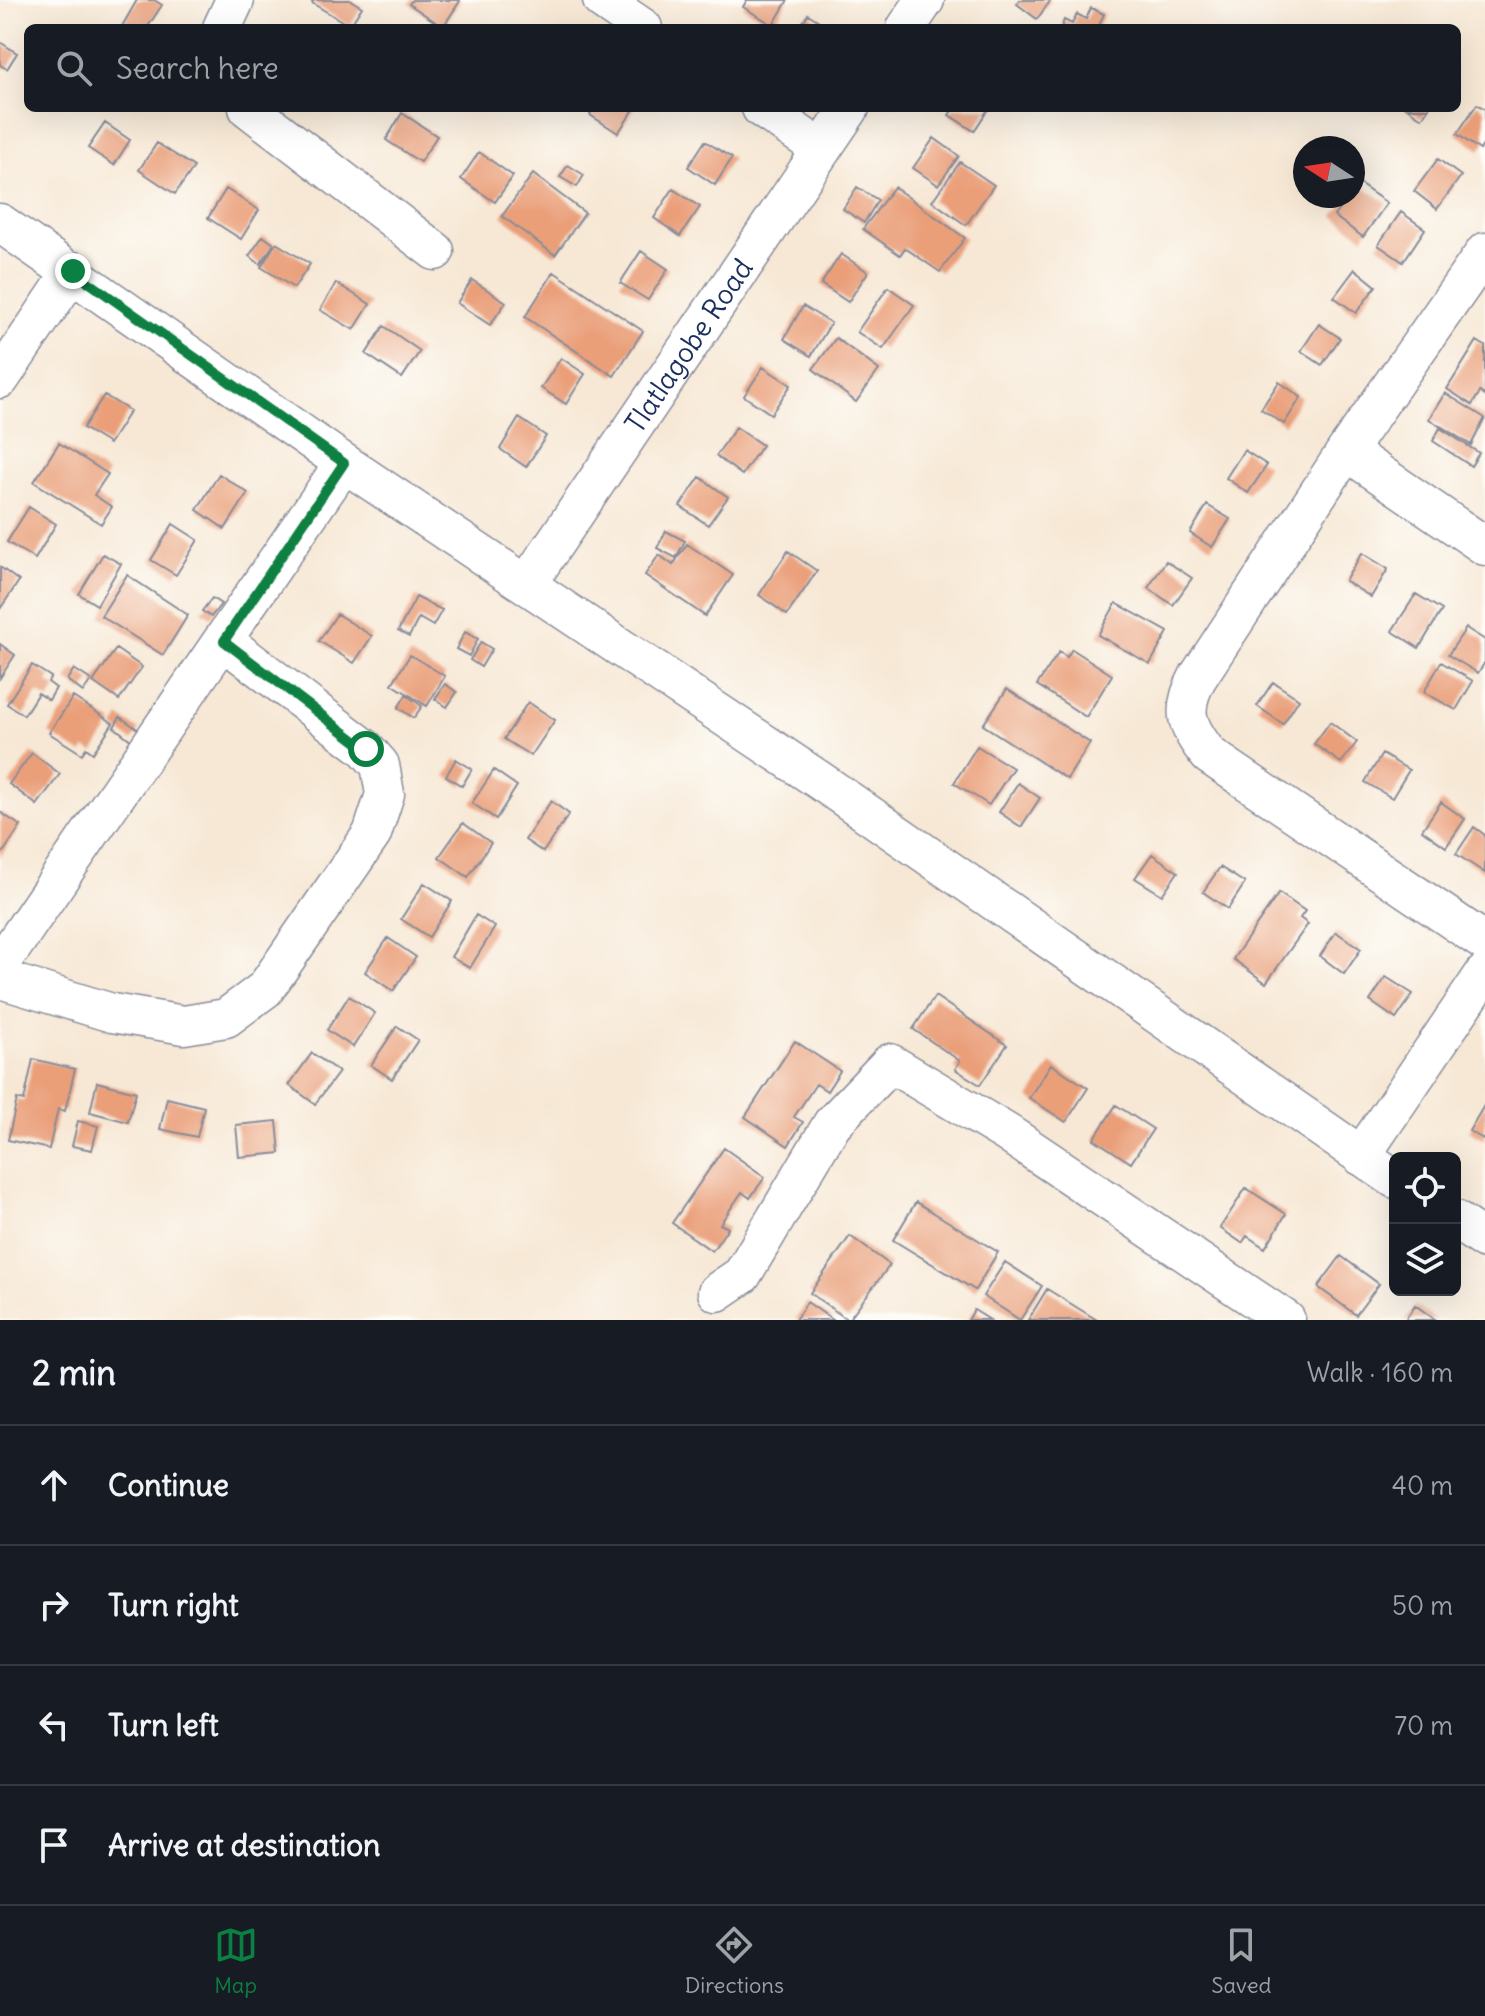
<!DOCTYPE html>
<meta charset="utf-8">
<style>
:root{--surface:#171b24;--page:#242831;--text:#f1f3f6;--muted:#9ea1a6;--line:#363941;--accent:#0b8043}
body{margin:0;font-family:Delius,sans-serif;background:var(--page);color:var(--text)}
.controls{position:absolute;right:24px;bottom:24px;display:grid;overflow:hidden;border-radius:12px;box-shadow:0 8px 32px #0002}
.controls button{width:72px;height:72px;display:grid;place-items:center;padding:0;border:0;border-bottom:2px solid var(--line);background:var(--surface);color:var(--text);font:40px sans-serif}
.compass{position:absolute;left:1293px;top:136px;width:72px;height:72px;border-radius:50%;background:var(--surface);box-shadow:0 8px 32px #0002;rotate:282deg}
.stop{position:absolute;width:24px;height:24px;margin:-18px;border:6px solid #0b8043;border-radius:50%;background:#fff}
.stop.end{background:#0b8043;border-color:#fff;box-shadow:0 2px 8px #0008}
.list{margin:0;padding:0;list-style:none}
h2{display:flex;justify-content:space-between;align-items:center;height:104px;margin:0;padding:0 32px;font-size:34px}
h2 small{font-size:26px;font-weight:400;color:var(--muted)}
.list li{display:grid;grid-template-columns:52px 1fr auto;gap:24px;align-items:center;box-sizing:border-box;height:120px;padding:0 32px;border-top:2px solid var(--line)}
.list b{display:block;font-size:30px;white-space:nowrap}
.list em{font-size:26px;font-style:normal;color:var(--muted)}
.icon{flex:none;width:44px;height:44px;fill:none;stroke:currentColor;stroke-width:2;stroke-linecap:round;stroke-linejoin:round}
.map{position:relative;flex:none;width:1485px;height:1320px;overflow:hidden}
.search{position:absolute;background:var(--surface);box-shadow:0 8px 32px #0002;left:24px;right:24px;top:24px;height:88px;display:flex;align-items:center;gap:20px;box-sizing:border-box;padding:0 28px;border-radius:12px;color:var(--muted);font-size:30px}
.sheet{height:584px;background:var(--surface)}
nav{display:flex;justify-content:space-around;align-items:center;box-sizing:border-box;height:112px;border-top:2px solid var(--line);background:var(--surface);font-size:22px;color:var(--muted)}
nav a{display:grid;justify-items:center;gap:4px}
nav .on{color:var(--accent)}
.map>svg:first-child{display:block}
.building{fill:#ea9f79}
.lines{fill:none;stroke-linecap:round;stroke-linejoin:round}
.minor-casing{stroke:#898c9a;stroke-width:41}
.minor{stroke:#fff;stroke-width:38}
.route{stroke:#0b8043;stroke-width:10}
.labels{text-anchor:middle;stroke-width:6;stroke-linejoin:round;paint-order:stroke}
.street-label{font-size:28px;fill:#1b2f5e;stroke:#fdfcf7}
</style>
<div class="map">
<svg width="1485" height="1320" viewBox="0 0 1485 1320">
<rect width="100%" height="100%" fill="#fdfcf7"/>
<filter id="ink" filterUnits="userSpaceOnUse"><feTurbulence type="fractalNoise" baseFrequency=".0125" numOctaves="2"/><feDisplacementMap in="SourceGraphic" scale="16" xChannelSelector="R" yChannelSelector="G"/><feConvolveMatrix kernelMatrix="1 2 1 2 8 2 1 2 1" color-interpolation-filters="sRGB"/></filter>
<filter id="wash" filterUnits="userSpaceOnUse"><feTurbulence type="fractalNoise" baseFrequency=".006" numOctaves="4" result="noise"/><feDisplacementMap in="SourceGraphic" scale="32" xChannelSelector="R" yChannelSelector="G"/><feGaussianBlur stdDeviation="1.8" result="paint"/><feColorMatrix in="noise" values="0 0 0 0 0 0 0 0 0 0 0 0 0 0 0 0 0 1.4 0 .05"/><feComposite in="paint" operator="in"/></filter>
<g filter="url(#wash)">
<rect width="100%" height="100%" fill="#f7e8d5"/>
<g id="blocks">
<!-- building -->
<path class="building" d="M137 0H154L162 5 147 28H121Z
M314 0H350L362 7 350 26 312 3Z
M412 0H458L460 1 443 27 409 4Z
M747 0H788L773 25 743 7Z
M1020 0H1051L1037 19 1017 4Z
M1091 8 1104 14 1098 28H1061L1064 20 1072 24 1077 14 1086 19Z
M808 14 830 28H799Z
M0 42 17 53 7 69 0 65Z
M1477 104 1485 109V142L1480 150 1457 134Z
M594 108H635L618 133 590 115Z
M954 108H989L974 131 949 115Z
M1407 108H1429L1422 118Z
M402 113 437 136 420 162 386 140Z
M105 123 130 140 114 165 88 148Z
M934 138 959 156 938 185 913 168Z
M705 141 732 158 715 185 688 167Z
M157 143 194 167 175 194 139 170Z
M479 152 513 176 495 202 461 179Z
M1438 159 1461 176 1437 209 1414 191Z
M960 162 994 185 966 225 932 201Z
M568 165 584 175 577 187 560 177Z
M533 174 585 213 555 255 502 216Z
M1358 183 1387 203 1363 237 1334 216 1349 196H1353Z
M857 187 878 200 864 223 843 209Z
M894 187 965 238 940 272 905 248 900 255 863 229Z
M226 189 259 210 241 239 208 218Z
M673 189 700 207 680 236 654 218Z
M1401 212 1425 229 1403 262 1378 245Z
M263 236 274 244 260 264 249 256Z
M276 243 310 264 294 288 261 267Z
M641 251 668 269 648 300 620 283Z
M841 254 868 272 848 302 821 284Z
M1355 269 1376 286 1356 313 1334 297Z
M554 272 643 331 614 376 525 317Z
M472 280 506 302 490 325 457 303Z
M336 283 370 304 354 330 320 310Z
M888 287 914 305 883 349 857 332Z
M803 306 831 323 811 356 784 339Z
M1319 324 1340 338 1322 365 1301 351Z
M384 326 420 351 402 378 366 354Z
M836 338 879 370 856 402 813 369Z
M1477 341 1485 346V396L1480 392 1472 405 1447 389Z
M561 358 585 374 566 404 541 388Z
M763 367 791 385 771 414 744 396Z
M1279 382 1301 397 1284 424 1261 409Z
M1445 393 1485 418 1471 445 1429 419Z
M104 395 130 411 109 444 83 428Z
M519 418 546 436 526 467 500 449Z
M736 427 762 445 742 475 716 456Z
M1440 428 1479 453 1471 466 1433 441Z
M59 443 108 474 94 495 112 507 101 524 34 482Z
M1244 450 1267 465 1248 493 1226 478Z
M219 474 248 493 225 529 197 510Z
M700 477 728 497 708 525 680 506Z
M1207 505 1230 519 1212 547 1190 533Z
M29 507 56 524 35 559 7 542Z
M173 524 198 540 176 575 151 560Z
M666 531 685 541 676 558 657 548Z
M687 544 733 575 705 616 645 575 659 555 673 565Z
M788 551 817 571 787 615 759 595Z
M1362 553 1388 569 1371 597 1345 581Z
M103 554 121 564 97 605 79 594Z
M1166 561 1192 578 1173 605 1148 588Z
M0 567 19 581 0 609Z
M127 575 188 615 163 655 101 616Z
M1416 594 1442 610 1419 648 1392 631Z
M416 597 442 610 433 626 419 618 409 637 398 631Z
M212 598 221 604 211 617 202 611Z
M1116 603 1168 632 1150 664 1098 635Z
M337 614 372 636 354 663 319 641Z
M1466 628 1485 640V662L1478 673 1448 655Z
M465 632 478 639 469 656 456 649Z
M481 642 492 649 481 667 470 660Z
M0 644 15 655 0 678Z
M116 649 142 667 119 700 93 682Z
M1072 649 1112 675 1086 717 1037 685 1059 652 1067 657Z
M410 655 445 676 427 706 392 684Z
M1441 662 1473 681 1456 710 1424 692Z
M32 665 51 677 48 682 56 688 49 700 38 693 24 715 7 704Z
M74 669 91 680 83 692 67 680Z
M1273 682 1299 699 1283 724 1257 706Z
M445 684 457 692 447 707 435 699Z
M1007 689 1090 743 1067 779 983 725Z
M406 695 422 706 414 718 398 708Z
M73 697 113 723 93 753 86 748 82 754 49 733Z
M528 702 555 720 531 756 504 739Z
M120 717 139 730 132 741 114 727Z
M1330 722 1357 742 1341 763 1314 744Z
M977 746 1013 768 989 805 954 783Z
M32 753 60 774 37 805 9 784Z
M1382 754 1409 770 1392 798 1365 782Z
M456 759 472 769 462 786 446 776Z
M494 770 517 786 496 819 472 803Z
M1018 783 1040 798 1021 827 999 812Z
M551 801 569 814 543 852 525 840Z
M1441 802 1465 819 1446 847 1422 830Z
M0 812 21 826 0 857Z
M463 823 491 843 468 877 439 857Z
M1474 827 1485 835V873L1456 854Z
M1152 854 1178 872 1162 895 1135 878Z
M1220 867 1245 883 1228 909 1203 892Z
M424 883 452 901 429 937 401 919Z
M1279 893 1305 911 1300 918 1308 924 1266 983 1233 959Z
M476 915 495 927 470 968 451 957Z
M1336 932 1361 949 1344 974 1320 956Z
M388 938 416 957 393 991 365 972Z
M1386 977 1413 994 1396 1019 1370 1001Z
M349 996 375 1013 353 1047 327 1030Z
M935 996 1007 1045 980 1085 955 1069 960 1061 913 1029Z
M397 1026 418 1040 392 1079 371 1065Z
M795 1041 840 1071 827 1091 816 1084 794 1117 803 1122 788 1146 745 1117Z
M312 1053 339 1072 315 1104 289 1085Z
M33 1059 75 1069 65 1111 58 1109 49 1149 8 1140 17 1099 24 1101Z
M1051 1064 1088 1088 1066 1122 1029 1098Z
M97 1082 136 1092 128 1122 90 1112Z
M167 1098 204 1107 197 1137 160 1129Z
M1485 1104V1140L1469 1131Z
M1116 1105 1153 1129 1131 1163 1094 1139Z
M78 1121 98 1126 92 1150 72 1146Z
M277 1121 280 1153 239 1157 236 1125Z
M724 1148 765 1177 750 1198 742 1192 720 1224 728 1228 712 1251 672 1223Z
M1246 1188 1286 1214 1265 1248 1247 1236 1242 1243 1220 1228Z
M916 1202 998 1252 975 1290 893 1240Z
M850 1236 890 1265 848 1320 810 1293Z
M1341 1256 1379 1284 1356 1315 1318 1287Z
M1005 1262 1042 1286 1020 1320 983 1296Z
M1047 1289 1097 1320H1028Z
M807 1302 833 1320H795Z
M1415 1305 1436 1320H1405Z
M974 1310 990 1320H968Z"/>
</g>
</g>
<g filter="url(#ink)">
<use href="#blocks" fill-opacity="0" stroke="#898c9a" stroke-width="2"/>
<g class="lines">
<defs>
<g id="minor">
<path d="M602 0 643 28"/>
<path d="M222 28 235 0"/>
<path d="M906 28 925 0"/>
<path d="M248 108 435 251"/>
<path d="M761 108 821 149"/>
<path d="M0 223 344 463 819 780 1395 1179"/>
<path d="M1485 252 1346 451 1198 677C1180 710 1186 726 1209 755L1485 942"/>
<path d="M0 379 73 271"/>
<path d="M1346 451 1485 546"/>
<path id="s1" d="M527 584 850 108"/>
<path d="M0 965 344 463"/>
<path d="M0 979 112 1013 184 1025 226 1018 265 989 372 834 385 794 380 765 366 749 224 641"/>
<path d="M1361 1156 1485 973"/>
<path d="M1455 1220 1485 1240"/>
<path d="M717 1292 742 1275 832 1124 890 1063 1007 1133 1286 1320"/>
</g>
</defs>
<!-- minor casing -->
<use href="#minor" class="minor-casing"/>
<!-- minor -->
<use href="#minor" class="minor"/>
</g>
</g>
<g class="lines" filter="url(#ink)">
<!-- route -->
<path class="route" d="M73 271 344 463 224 641 366 749"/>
</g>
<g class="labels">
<!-- street labels -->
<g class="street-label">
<text dy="10" stroke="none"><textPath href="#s1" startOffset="288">Tlatlagobe Road</textPath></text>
</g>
</g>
</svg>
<div class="controls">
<button><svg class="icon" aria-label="locate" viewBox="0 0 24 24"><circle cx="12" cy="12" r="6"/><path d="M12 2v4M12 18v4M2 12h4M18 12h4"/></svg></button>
<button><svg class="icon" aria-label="layers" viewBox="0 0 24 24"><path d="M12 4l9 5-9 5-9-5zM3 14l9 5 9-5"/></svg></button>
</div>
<svg class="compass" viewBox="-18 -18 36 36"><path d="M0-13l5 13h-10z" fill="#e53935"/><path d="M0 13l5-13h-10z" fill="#9ea1a6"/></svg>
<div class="stop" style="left:366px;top:749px"></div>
<div class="stop end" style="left:73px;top:271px"></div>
<div class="search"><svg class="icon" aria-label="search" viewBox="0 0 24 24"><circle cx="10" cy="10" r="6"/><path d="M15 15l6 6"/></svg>Search here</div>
</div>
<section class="sheet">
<h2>2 min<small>Walk · 160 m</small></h2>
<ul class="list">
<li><svg class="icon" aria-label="ahead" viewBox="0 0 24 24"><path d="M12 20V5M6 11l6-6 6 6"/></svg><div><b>Continue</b></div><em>40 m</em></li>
<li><svg class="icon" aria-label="right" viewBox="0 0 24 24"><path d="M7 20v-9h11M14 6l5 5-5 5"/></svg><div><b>Turn right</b></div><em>50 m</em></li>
<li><svg class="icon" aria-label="left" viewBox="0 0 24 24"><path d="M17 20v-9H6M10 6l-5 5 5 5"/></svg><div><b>Turn left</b></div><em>70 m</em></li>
<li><svg class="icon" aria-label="arrive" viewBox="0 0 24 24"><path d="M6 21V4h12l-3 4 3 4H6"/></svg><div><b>Arrive at destination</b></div></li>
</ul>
</section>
<nav>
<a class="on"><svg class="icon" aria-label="map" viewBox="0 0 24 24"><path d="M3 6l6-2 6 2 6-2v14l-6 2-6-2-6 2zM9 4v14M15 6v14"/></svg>Map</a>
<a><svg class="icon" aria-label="directions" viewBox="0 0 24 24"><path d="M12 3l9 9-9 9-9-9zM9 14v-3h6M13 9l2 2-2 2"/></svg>Directions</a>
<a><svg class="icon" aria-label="saved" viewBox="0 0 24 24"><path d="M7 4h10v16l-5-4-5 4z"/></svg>Saved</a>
</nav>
